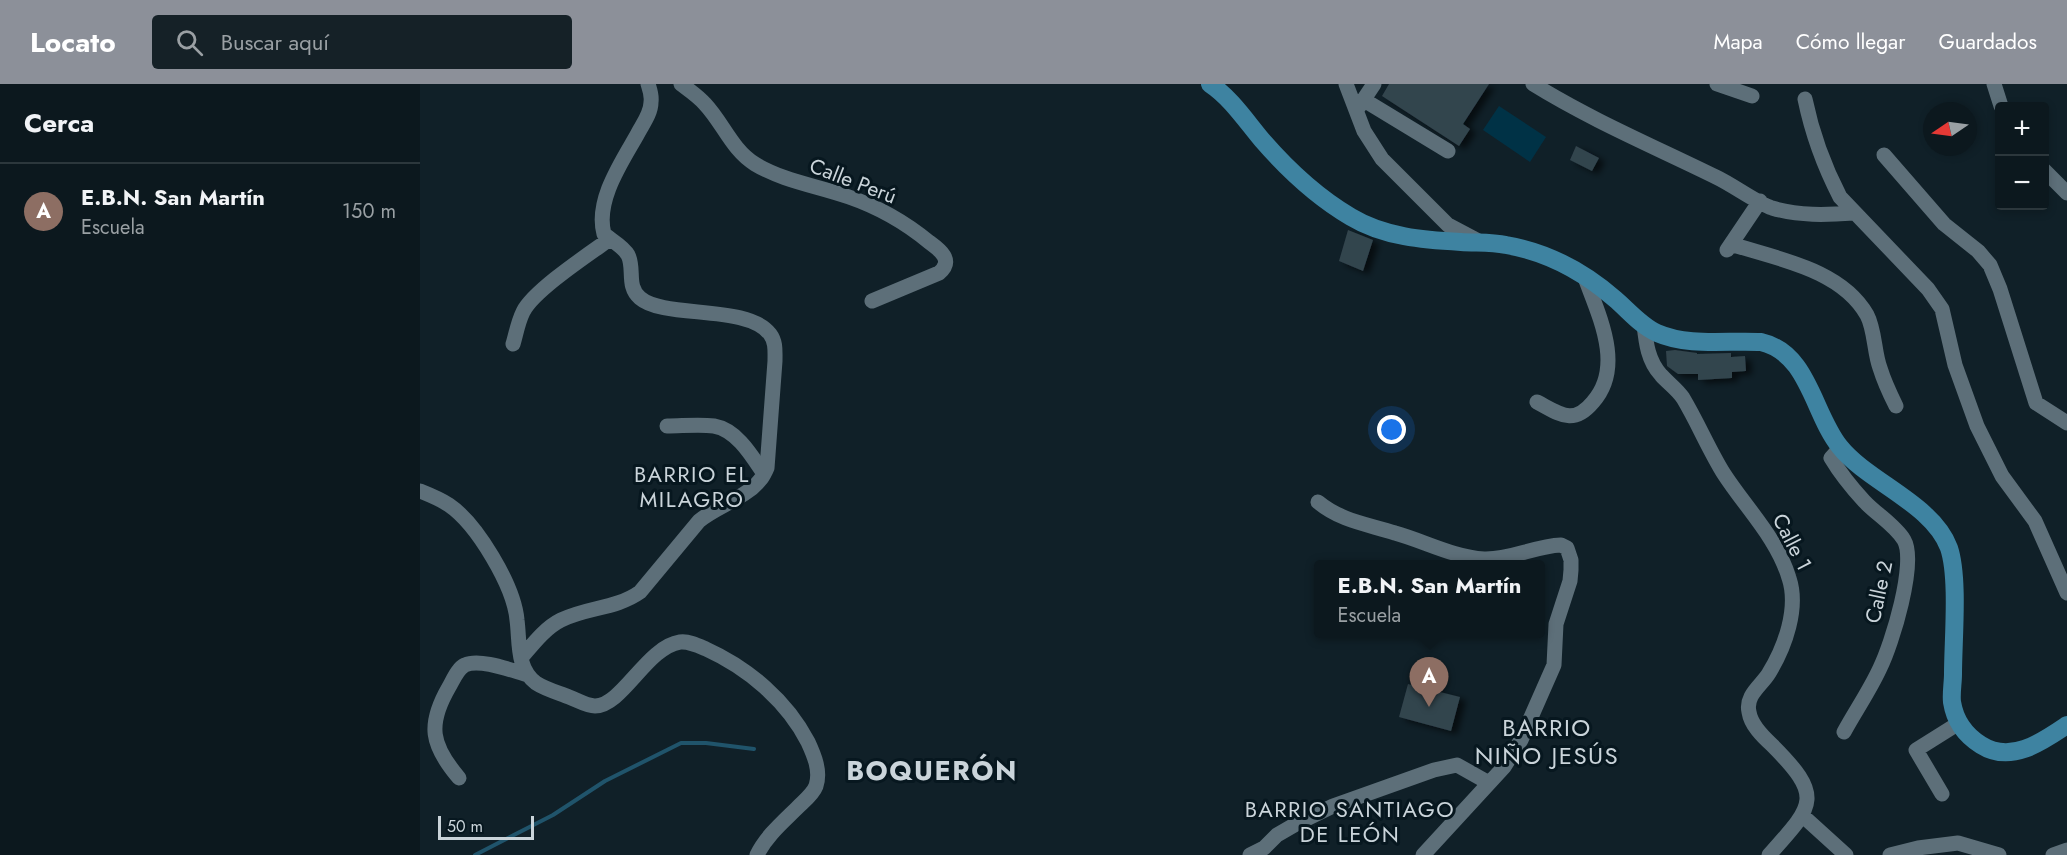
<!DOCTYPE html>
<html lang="es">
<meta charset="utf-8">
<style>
:root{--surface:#0c181e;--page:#152127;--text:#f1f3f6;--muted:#9aa0a4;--line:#2c373c;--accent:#8c9099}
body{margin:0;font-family:Jost,sans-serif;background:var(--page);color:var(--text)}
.controls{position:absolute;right:18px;top:18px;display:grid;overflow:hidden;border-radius:6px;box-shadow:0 3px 9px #0003}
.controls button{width:54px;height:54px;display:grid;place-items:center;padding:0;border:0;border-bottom:2px solid var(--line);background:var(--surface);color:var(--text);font:30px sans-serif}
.compass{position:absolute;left:1503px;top:18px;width:54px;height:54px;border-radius:50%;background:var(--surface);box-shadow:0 3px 9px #0003;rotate:257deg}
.scale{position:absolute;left:18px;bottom:15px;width:96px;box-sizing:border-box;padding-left:6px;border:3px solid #cad4da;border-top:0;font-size:16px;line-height:21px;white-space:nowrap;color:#cad4da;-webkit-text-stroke:4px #07171f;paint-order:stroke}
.you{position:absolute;left:972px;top:346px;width:21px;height:21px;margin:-15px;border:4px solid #fff;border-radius:50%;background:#1a73e8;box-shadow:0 0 0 9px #1a73e833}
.badge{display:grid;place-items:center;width:39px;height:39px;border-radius:50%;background:var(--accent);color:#fff;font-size:20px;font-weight:700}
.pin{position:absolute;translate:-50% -50px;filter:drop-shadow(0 2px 3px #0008)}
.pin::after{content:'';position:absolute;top:32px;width:21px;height:18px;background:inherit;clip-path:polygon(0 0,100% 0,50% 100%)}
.popup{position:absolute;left:894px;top:476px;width:231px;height:78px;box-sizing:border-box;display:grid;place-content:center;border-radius:6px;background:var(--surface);filter:drop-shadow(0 2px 4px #0005);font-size:20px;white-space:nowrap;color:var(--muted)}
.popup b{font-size:22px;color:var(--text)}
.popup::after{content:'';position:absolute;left:50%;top:100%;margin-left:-12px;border:12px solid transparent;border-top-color:var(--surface)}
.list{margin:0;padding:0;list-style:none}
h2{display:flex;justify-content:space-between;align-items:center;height:78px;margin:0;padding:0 24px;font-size:26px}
h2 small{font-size:20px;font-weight:400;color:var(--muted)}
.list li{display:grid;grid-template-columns:39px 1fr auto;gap:18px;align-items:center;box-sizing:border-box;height:96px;padding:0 24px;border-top:2px solid var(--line)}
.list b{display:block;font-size:22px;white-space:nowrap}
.list p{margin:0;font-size:20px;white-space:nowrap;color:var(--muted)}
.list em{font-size:20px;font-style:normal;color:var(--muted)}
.icon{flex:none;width:33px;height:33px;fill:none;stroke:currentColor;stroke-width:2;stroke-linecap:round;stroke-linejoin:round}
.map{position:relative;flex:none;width:1647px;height:771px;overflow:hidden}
header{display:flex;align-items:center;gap:36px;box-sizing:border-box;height:84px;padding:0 30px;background:var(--accent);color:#fff}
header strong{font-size:28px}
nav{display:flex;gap:33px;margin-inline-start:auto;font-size:21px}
.search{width:420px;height:54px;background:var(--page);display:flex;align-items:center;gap:15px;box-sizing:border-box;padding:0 21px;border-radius:6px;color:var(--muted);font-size:22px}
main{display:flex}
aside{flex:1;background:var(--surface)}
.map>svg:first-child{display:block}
.green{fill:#003246}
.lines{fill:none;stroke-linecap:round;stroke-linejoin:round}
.stream{stroke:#20546b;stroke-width:4}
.building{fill:#33444d;filter:url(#shadow)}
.minor{stroke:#5d6f79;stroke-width:15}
.major{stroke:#3e83a1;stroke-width:18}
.labels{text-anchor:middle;stroke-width:6;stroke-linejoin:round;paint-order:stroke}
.street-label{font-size:21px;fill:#cad4da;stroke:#07171f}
.neighbourhood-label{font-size:22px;letter-spacing:1.5px;fill:#cad4da;stroke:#07171f}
.quarter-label{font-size:24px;letter-spacing:1.5px;fill:#cad4da;stroke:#07171f}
.district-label{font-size:27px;font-weight:bold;letter-spacing:1.5px;fill:#cad4da;stroke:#07171f}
</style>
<header>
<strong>Locato</strong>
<div class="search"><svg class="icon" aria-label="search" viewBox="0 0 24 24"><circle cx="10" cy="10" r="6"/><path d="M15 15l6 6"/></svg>Buscar aquí</div>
<nav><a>Mapa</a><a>Cómo llegar</a><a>Guardados</a></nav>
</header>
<main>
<aside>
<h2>Cerca<small></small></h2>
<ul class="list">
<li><span class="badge" style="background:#8d6e63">A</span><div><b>E.B.N. San Martín</b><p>Escuela</p></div><em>150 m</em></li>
</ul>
</aside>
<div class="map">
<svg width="1647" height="771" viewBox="0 0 1647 771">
<defs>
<filter id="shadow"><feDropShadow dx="6" dy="3.5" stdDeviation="3" flood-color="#0009"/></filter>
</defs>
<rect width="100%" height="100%" fill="#102028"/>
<!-- green -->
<path class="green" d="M1079 22 1126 53 1110 78 1063 46Z"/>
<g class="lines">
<!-- stream -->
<path class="stream" d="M55 771 133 731 185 697 261 659H286L334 665"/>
</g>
<!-- building -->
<path class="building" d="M969 0H1069L1043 40 1050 45 1039 62 962 12Z
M1156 62 1179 74 1172 87 1150 76Z
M928 146 953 156 943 187 919 177Z
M1255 266 1277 269V270L1311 269V273L1325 272 1326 287 1312 288V294L1278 296V290H1258L1247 282 1246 267Z
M988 600 1040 613 1031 647 979 633Z"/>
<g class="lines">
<!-- minor -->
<path class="minor" d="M261 0C269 6 278 12 285 20 303 39 312 66 335 80 363 97 398 102 429 113 458 123 486 139 509 158 520 166 534 176 519 189L452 217
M926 0 944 47 962 75 1028 141 1062 159
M1113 0C1171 36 1235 63 1296 93 1313 101 1337 119 1352 124 1379 132 1406 131 1434 129
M1297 0 1332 12
M1574 0 1581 22
M1385 15C1392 49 1404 82 1420 113L1508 205 1522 225 1535 281 1557 342 1582 392 1615 437 1647 509
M944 16 1028 67
M938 24 954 0
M1464 71 1524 140 1558 167 1570 181 1580 205 1616 319 1647 339
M1624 86 1647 109
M1311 160C1357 175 1421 185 1447 231 1455 246 1454 268 1460 284 1464 297 1470 310 1476 322
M1307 166 1340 117
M1224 241C1226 259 1228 277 1241 291 1248 299 1257 305 1263 314 1278 339 1289 366 1304 390 1326 424 1357 454 1369 494 1379 524 1365 563 1349 589 1342 601 1325 611 1329 628 1331 641 1342 652 1352 661 1404 713 1394 721 1349 771
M93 260C96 250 98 238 103 228 113 207 169 170 190 155
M1117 318C1140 330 1153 342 1173 318 1205 282 1178 230 1164 191
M247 342C262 342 279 340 294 342 317 346 332 372 344 390
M1420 364 1411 374C1420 389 1432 404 1444 417 1456 430 1475 441 1484 456 1497 478 1472 560 1460 584 1450 606 1436 626 1424 648
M0 407C10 411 20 415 29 421 57 440 94 502 97 536 100 558 96 584 116 599 125 605 139 609 149 613 157 616 167 622 175 622 202 622 227 563 260 558 269 557 277 561 286 565 328 584 367 617 388 658 394 671 401 687 396 702 393 710 384 717 378 723 364 737 346 752 337 771
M898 418C921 437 947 440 975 449 1004 457 1033 473 1064 475 1090 476 1115 462 1141 461L1147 464 1151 476V486L1150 497 1136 540 1134 581 1101 656 1084 683 1003 771
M101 574C113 560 125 544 141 536 167 523 196 525 220 508L279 437C297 422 326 414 340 396 343 393 345 388 347 384L355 277C355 267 356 258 350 250 327 220 244 235 220 214 206 202 215 185 208 171 203 162 192 157 184 150 175 117 201 79 217 51 222 41 231 30 231 18 232 11 230 6 228 0
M39 694C11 661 7 641 29 603 33 596 38 584 45 581 60 574 93 587 108 591
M1522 710 1496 666 1539 639
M1383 732 1426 771
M830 771 844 764 857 751 876 740 913 722 1014 686 1037 681 1069 699
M1470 771 1498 764 1538 759 1579 771
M1633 771 1647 766"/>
<!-- major -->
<path class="major" d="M790 0C811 14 826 37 842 56 868 86 897 113 931 133 964 153 1004 156 1041 158 1056 159 1072 158 1086 161 1127 168 1164 188 1195 215 1208 226 1221 242 1237 249 1269 263 1307 256 1341 258 1389 269 1393 330 1420 363 1448 398 1513 420 1529 464 1539 494 1533 556 1533 590 1533 599 1531 609 1532 618 1535 637 1545 651 1561 661 1591 680 1622 658 1647 641"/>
</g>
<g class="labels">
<!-- street labels -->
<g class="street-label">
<text transform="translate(433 97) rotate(21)" y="7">Calle Perú</text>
<text transform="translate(1372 458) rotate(63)" y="7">Calle 1</text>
<text transform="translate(1459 508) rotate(-78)" y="7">Calle 2</text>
</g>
<!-- neighbourhood labels -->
<g class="neighbourhood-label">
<text x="272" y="398">BARRIO EL<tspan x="272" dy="25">MILAGRO</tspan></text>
<text x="930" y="733">BARRIO SANTIAGO<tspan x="930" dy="25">DE LEÓN</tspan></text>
</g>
<!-- quarter labels -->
<g class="quarter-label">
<text x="1127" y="652">BARRIO<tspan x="1127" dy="28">NIÑO JESÚS</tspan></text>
</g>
<!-- district labels -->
<g class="district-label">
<text x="512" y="696">BOQUERÓN</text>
</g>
</g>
</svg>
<div class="controls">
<button>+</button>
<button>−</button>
</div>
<svg class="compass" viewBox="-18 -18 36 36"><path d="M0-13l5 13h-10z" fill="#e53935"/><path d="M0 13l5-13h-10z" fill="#9aa0a4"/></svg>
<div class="scale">50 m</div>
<div class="you"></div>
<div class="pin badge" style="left:1009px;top:623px;background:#8d6e63">A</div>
<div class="popup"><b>E.B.N. San Martín</b>Escuela</div>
</div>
</main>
